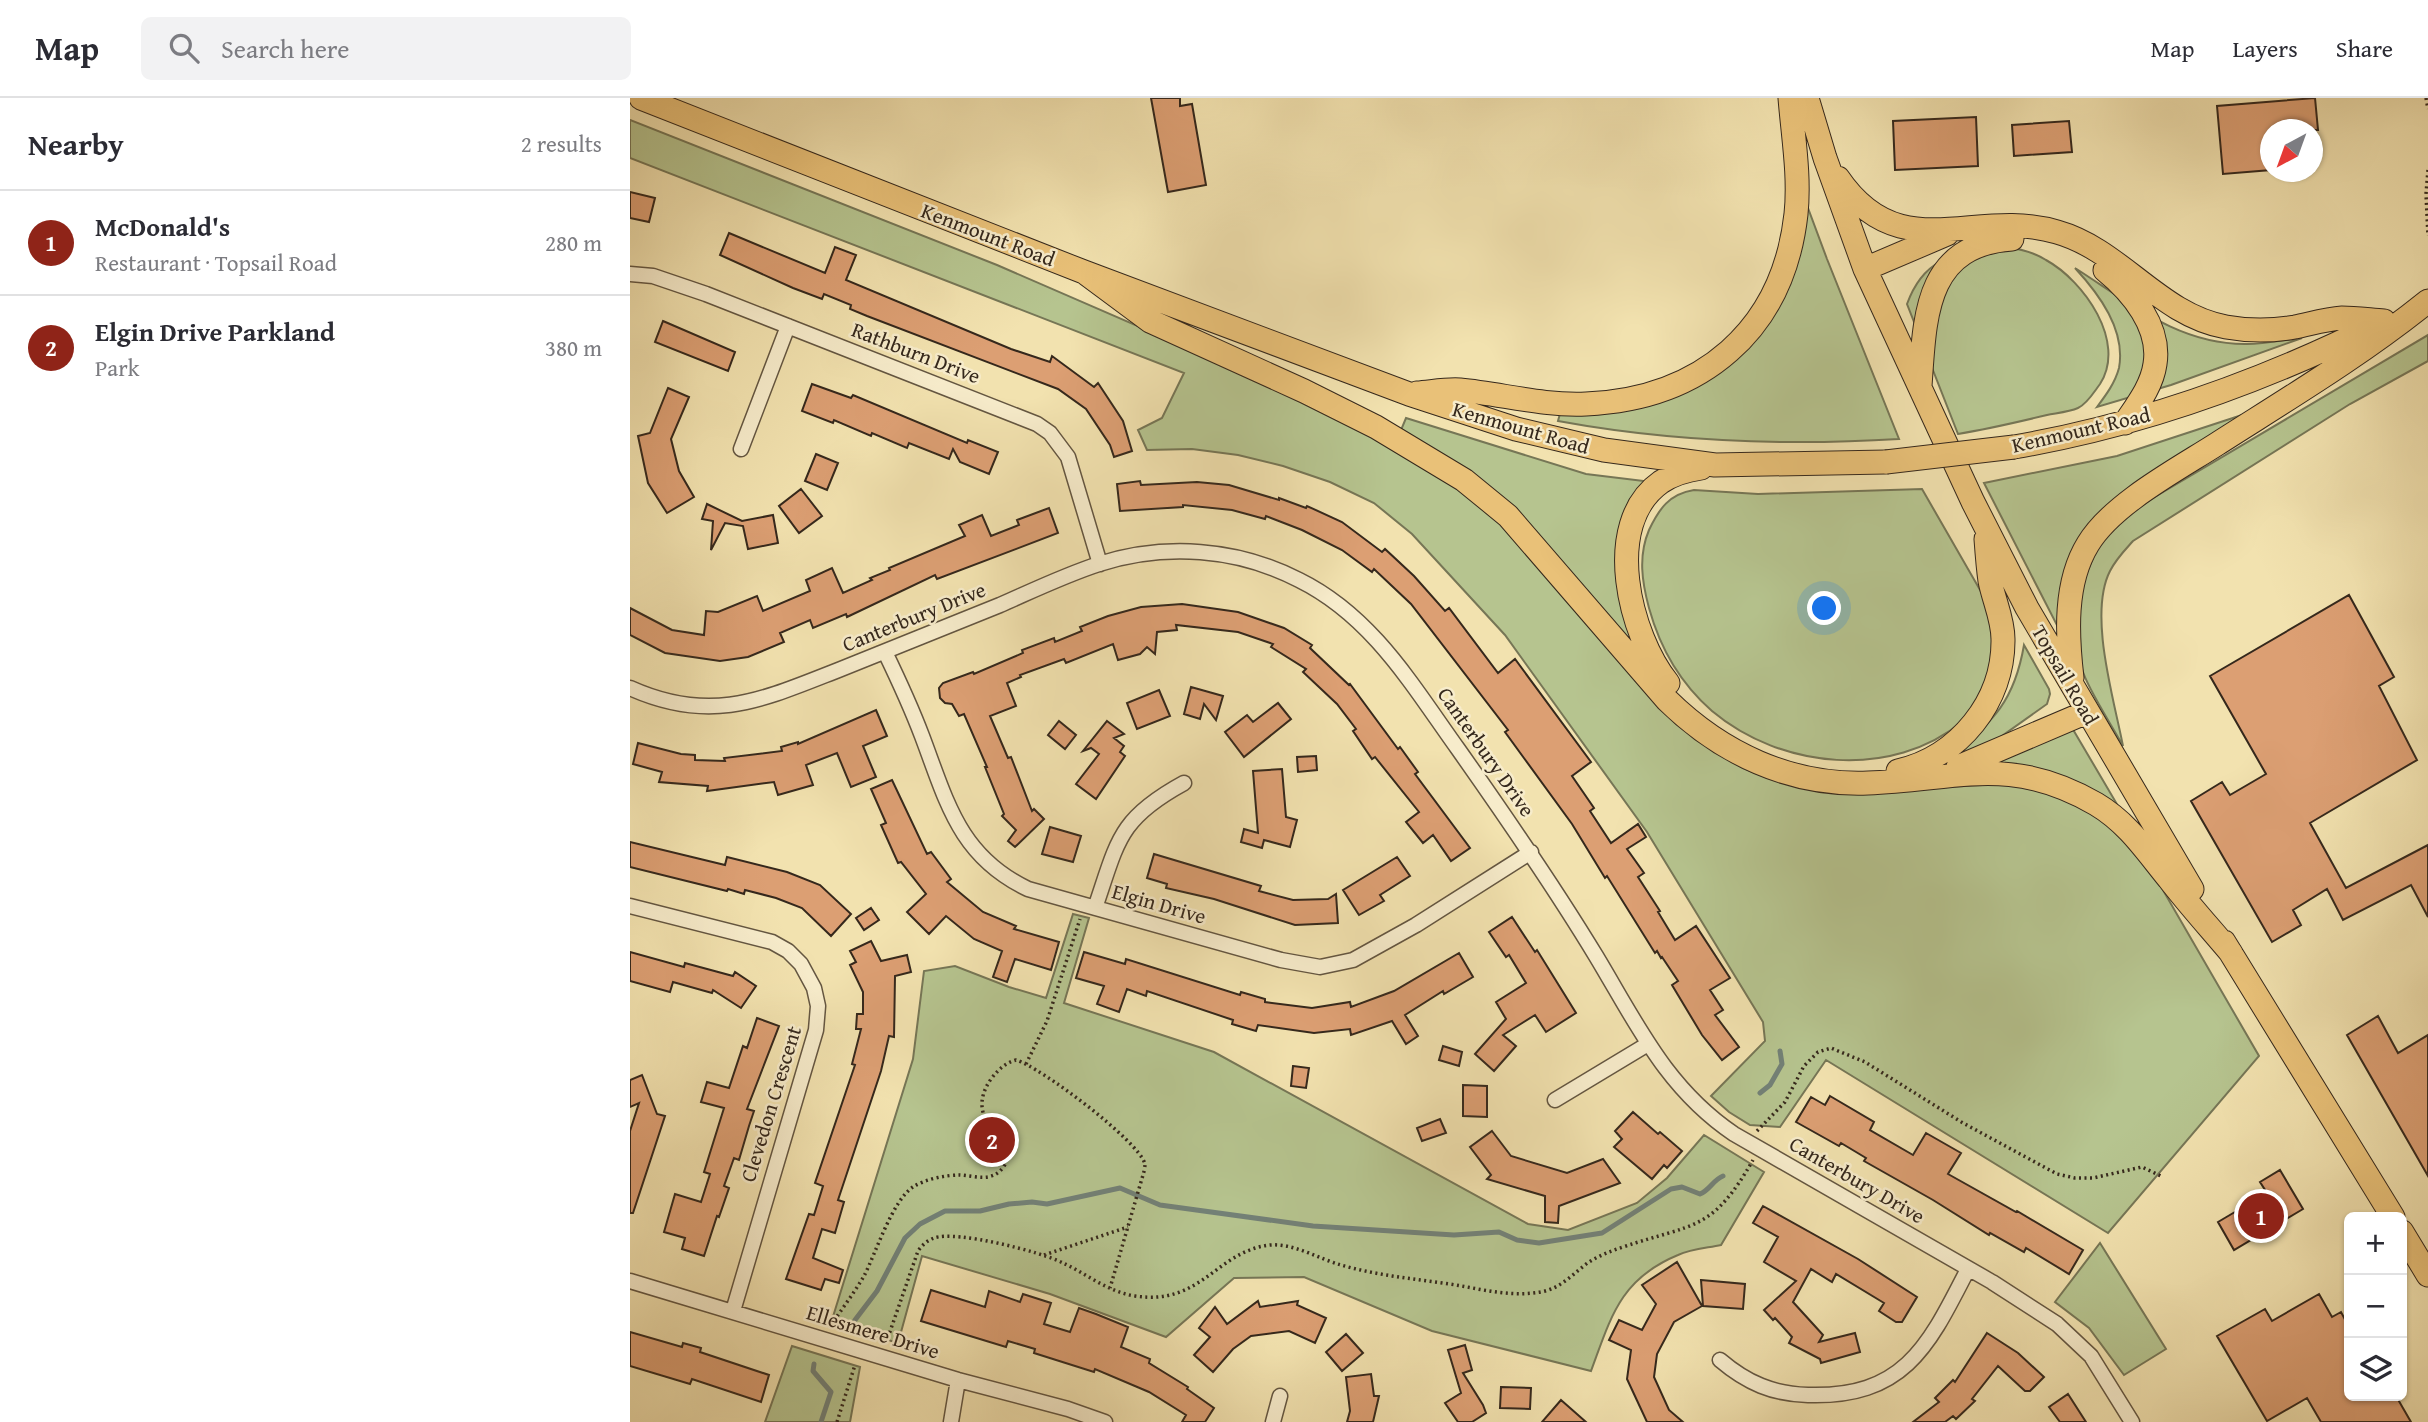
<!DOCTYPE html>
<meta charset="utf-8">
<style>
:root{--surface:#fff;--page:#f2f2f3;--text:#2b2b33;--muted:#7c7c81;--line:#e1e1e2;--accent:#8f2418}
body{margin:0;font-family:"Gentium Book Plus",serif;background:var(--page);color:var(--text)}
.controls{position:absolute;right:21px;bottom:21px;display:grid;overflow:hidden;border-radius:10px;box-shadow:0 2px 5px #0004}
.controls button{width:63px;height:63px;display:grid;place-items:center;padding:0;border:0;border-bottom:2px solid var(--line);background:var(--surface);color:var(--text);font:35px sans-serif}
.compass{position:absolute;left:1630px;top:21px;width:63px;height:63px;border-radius:50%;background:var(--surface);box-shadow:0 2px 5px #0004;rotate:221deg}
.you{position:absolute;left:1195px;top:511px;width:24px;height:24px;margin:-18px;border:5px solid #fff;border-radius:50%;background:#1a73e8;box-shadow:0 0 0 10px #1a73e833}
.badge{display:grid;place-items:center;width:46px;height:46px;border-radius:50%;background:var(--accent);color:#fff;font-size:23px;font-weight:700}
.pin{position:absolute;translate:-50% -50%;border:4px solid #fff;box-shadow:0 2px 7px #0006}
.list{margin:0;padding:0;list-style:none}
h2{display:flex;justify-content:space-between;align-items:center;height:91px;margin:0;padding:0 28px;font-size:30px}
h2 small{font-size:23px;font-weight:400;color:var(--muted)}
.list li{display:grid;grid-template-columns:46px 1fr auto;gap:21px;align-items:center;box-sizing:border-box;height:105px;padding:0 28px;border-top:2px solid var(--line)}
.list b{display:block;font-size:26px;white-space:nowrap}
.list p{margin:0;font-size:23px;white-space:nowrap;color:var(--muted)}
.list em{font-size:23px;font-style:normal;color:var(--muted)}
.icon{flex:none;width:38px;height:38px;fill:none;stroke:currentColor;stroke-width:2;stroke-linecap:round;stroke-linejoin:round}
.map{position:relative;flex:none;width:1798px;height:1324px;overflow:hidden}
header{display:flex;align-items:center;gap:42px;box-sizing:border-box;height:98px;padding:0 35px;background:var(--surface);border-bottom:2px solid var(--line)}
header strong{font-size:33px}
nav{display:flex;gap:38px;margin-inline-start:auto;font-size:24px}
.search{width:490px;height:63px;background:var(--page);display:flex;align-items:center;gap:18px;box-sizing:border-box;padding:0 24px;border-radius:10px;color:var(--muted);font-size:26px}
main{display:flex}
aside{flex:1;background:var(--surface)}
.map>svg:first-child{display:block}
.green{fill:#b6c48f;stroke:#767656;stroke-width:2}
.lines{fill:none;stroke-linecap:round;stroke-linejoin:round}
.stream{stroke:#738177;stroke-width:5}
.building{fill:#dc9f73;stroke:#35281c;stroke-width:2}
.minor-casing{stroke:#645641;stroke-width:17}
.primary-casing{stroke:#35281c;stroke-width:25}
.path{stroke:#35281c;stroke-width:3.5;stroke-dasharray:2 3.5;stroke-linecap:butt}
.minor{stroke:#f7eccb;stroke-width:14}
.primary{stroke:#e9c178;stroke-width:23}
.primary-bridge-casing{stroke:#35281c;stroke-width:25;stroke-linecap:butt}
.primary-bridge{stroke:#e9c178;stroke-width:23}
.labels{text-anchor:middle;stroke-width:5;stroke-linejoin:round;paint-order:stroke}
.street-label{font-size:21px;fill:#35281c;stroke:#f7eccb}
</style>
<header>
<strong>Map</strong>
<div class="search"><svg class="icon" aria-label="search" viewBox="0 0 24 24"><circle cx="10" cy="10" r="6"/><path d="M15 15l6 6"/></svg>Search here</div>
<nav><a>Map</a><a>Layers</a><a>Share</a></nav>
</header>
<main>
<aside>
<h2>Nearby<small>2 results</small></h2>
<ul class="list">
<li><span class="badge">1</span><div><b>McDonald's</b><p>Restaurant · Topsail Road</p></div><em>280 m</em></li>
<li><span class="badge">2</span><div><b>Elgin Drive Parkland</b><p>Park</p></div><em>380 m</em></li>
</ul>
</aside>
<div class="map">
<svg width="1798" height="1324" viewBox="0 0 1798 1324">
<rect width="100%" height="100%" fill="#f2e2af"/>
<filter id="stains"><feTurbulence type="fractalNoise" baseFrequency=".00286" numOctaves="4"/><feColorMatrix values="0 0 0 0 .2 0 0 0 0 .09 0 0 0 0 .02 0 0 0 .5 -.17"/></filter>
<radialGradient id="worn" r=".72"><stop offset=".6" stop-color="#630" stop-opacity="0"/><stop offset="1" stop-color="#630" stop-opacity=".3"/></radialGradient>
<!-- green -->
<path class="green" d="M0 22 367 167 671 299 752 340 862 413 1065 640 1113 670 1138 680 1266 692 1387 685 1463 711 1515 761 1629 958 1478 1135 1196 962 1150 1029 1120 1027 1099 1014 1081 998 1135 943 1133 924 1017 734 875 537 782 436 744 405 700 384 653 368 608 357 562 351 517 352 508 332 532 320 554 275 0 60Z
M1156 51 1197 161 1269 341C1154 348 1042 344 928 323L932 308 1079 270 1144 181 1159 106Z
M1376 149C1390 151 1404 154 1416 162 1454 183 1497 244 1470 286 1464 294 1457 306 1448 310 1439 314 1427 315 1417 317 1388 324 1358 331 1328 336L1277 206C1296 154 1329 157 1376 149Z
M1445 170C1500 205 1549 247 1617 246 1635 246 1654 242 1672 240L1541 287 1467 309C1476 297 1485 285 1489 270 1496 232 1469 196 1445 170Z
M1798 237V263L1720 306 1503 443C1494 453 1486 461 1480 473 1458 516 1484 601 1493 648 1483 629 1457 590 1452 571 1443 534 1448 472 1472 440 1486 424 1506 411 1523 400Z
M1612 317 1487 404 1431 535 1354 385 1487 358Z
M776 320 956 376 1022 384 1008 401 1007 551 890 416 843 376 771 332Z
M1292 391 1380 544C1375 558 1366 593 1357 603 1351 611 1340 617 1333 623 1262 682 1151 671 1082 613 1051 586 1030 550 1019 510 1012 484 1008 458 1019 432 1029 411 1039 396 1064 392L1128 396Z
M1394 547 1419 591 1420 596 1417 606 1352 652 1303 673C1352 629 1382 617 1394 547Z
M1438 623 1491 713 1366 668 1361 659Z
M443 816 459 820 434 905 584 954 898 1126 938 1132 1007 1105 1037 1080 1074 1037 1134 1074 1091 1147C1077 1150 1061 1151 1048 1157 990 1181 981 1219 961 1273L802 1233 674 1179 604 1180 536 1239 420 1196 292 1158 268 1245 201 1225 283 961 294 873 325 868 379 889 416 900Z
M1470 1145 1536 1251 1494 1277 1459 1230 1425 1204Z
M162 1248 230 1269 220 1324H135Z"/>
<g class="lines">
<!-- stream -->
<path class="stream" d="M1130 995 1140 987 1152 966 1150 953
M225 1222 247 1193 275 1140 290 1126 315 1113H350L379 1106 402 1104 417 1106 490 1090 530 1107 683 1128 824 1137 869 1134 887 1142 909 1145 972 1135 1041 1091 1052 1089 1070 1096C1080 1092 1083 1082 1093 1078
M184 1266 183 1273 201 1294 191 1324"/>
</g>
<!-- building -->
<path class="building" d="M521 0H550V8L562 6 576 87 538 94Z
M1685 0 1688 32H1641V72L1593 76 1587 8Z
M1346 19 1348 68 1265 72 1263 23Z
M1439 23 1442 54 1384 58 1382 27Z
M0 94 25 100 19 124 0 120Z
M99 135 195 175 205 149 226 157 216 182 381 251 420 264 422 258 464 289 468 285 493 323 502 353 484 359 480 347 456 311 428 291 237 218 220 211 221 207 194 196 192 201 163 190 90 157Z
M33 223 105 254 98 273 25 244Z
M182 286 221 300 223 297 337 345 338 342 368 354 359 376 330 364 323 351 319 361 279 345 277 350 242 335 241 338 204 322 203 325 172 313Z
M38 290 59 299 41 341 49 373 64 399 37 415 18 385 8 338 20 335Z
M186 356 208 365 197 392 175 383Z
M510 383 511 387 567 384 599 387 649 402V400L676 410 677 408 712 424 752 454 755 451 784 478 815 513 819 510 868 575 885 561 961 664 942 678 964 710 960 713 981 745 1008 726 1016 739 997 751 1014 775 1008 779 1030 813 1028 814 1045 842 1066 828 1100 880 1080 892 1093 912 1085 917 1109 949 1092 962 1072 937 1042 887 1048 883 1032 859 1031 860 1027 853 1025 855 977 778 975 780 942 726 875 634 878 632 781 506 744 471 742 474 712 452 672 432 636 418 635 421 602 412 553 407V409L490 413 487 386Z
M171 391 192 418 169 435 149 408Z
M77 406 112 423 143 417 148 445 118 451 113 428 95 425 81 452 83 423 72 421Z
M419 410 428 435 307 481 305 477 217 519 216 516 183 530 180 522 150 535 154 544 118 559 90 563 35 555 0 537V510L42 532 74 537 76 513 88 514 127 498 133 513 180 493 176 482 202 470 213 495 242 482 240 480 260 472 259 470 335 438 329 427 352 417 361 438 389 427 387 422Z
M1719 497 1764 579 1749 588 1787 662 1680 725 1716 790 1798 747V819L1781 787 1713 822 1697 791 1663 812 1671 827 1642 844 1561 703 1592 684 1600 697 1636 676 1580 578Z
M552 506 608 514 654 530 682 547 680 550 719 587 720 586 768 651 770 649 788 674 785 676 840 750 821 763 803 737 793 745 776 724 789 714 745 659 742 661 723 633 726 631 707 606 673 574 676 571 641 549 643 546 608 534 546 527 547 532 527 534 525 556 517 549 510 556 488 562 483 546 436 565 434 561 390 577 391 579 377 585 386 608 360 618 378 660 381 659 402 713 404 711 414 721 385 749 378 743 386 732 372 718 374 716 355 669H357L334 616 329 618 322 606 315 605 310 600 309 590 313 585 343 574 344 576 393 555 392 552 424 540 425 544 452 533 450 529 478 518 511 509Z
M561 589 593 598 586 622 574 606 570 621 554 616Z
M529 592 540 618 507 631 497 605Z
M648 605 661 621 614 659 595 634 617 617 623 624Z
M246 612 257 638 233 648 246 679 221 689 207 655 176 667 183 687 148 697 144 684 77 693 78 688 29 684 32 674 3 666 8 645 51 656 65 657V662L95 663 94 660 152 653 151 649 168 644V646Z
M429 623 446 637 435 651 418 637Z
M477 623 494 636 484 640 494 648 490 654 495 658 466 701 446 686 469 656 461 650 453 653Z
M686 658 687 672 668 674 667 659Z
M652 671 656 719 667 722 660 749 634 742 632 750 611 744 614 731 628 735 623 673Z
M262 682 297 756 301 754 321 781 317 784 353 814 386 828 384 831 429 844 421 872 385 861 377 884 363 879 372 853 344 841 316 818 299 836 277 814 296 796 271 764 268 765 251 727 256 725 241 691Z
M420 729 451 738 443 764 412 756Z
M0 744 95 767 97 759 157 774 190 787 221 816 201 838 172 810 146 800 115 792 114 796 98 791 97 793 0 769Z
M524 756 631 788 629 793 663 802 698 801 706 796 708 825 665 827 584 801 536 790 537 786 517 780Z
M767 759 780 778 750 797 754 803 729 817 713 792Z
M241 810 249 822 234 832 226 820Z
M882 819 905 854 907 852 946 915 916 934 905 917 873 937 886 948 864 973 845 956 876 921 866 904 896 885 879 857 876 859 859 834Z
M241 843 251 863 277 857 281 874 265 878 264 939 259 938 251 973 208 1102 214 1104 205 1135 192 1131 183 1160 213 1172 209 1185 195 1181 191 1192 156 1181 179 1116 184 1117 193 1088 185 1085 225 967 222 966 231 931H226L227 916H233V894L220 867 226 864 220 853Z
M0 854 54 869 55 865 103 878 105 874 126 888 111 910 83 892 82 895 43 884 40 894 0 883Z
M454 854 495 866 496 861 610 897 611 894 635 901V904L682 910 720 904 721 909 764 893 829 855 843 879 814 896 813 893 775 917 788 938 776 946 762 923 721 937 720 931 684 935 628 927 626 933 602 926 603 922 517 893 516 898 497 891 489 914 467 906 474 888 446 880Z
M1748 918 1768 955 1798 937V1078L1717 937Z
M127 920 149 928 117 1011 124 1013 119 1028 109 1062 104 1060 94 1088 99 1090 89 1119 87 1118 74 1158 52 1151 55 1140 34 1134 45 1096 71 1104 80 1076 74 1074 94 1010 71 1004 77 984 99 990 113 948 117 950Z
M813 948 832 954 829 968 809 962Z
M663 968 679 970 676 990 661 988Z
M12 977 27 1016 35 1018 3 1115H0V1033L9 1005 0 1009V982Z
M833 987 857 988V1019L833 1018Z
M1200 998 1244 1024 1240 1032 1283 1057 1296 1035 1331 1055 1318 1076 1386 1114 1387 1113 1453 1152 1439 1176 1396 1150 1394 1154 1360 1135 1359 1137 1303 1102 1234 1063 1236 1060 1211 1045 1209 1048 1166 1024 1181 999 1195 1007Z
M1003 1014 1028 1036 1030 1034 1052 1053 1037 1070 1034 1067 1022 1081 984 1049 992 1041 985 1033Z
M810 1021 816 1035 792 1043 787 1030Z
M862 1033 881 1058 937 1075 973 1061 990 1085 929 1108 928 1125 915 1124V1098L857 1081 861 1077 840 1049Z
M1650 1072 1673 1111 1604 1152 1588 1124 1637 1095 1630 1084Z
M1133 1108 1228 1161 1287 1199 1272 1224H1266L1249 1213 1254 1205 1206 1176 1202 1184 1181 1171 1163 1204 1193 1237 1189 1244 1225 1235 1230 1254 1191 1265 1190 1261 1159 1245 1162 1239 1145 1220 1143 1222 1134 1212 1166 1183 1134 1164 1148 1139 1123 1125Z
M1047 1164 1072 1208 1044 1224 1027 1256 1024 1279 1039 1312 1053 1324H1017L997 1281 1001 1252 979 1242 989 1222 1012 1232 1026 1206 1012 1187Z
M1071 1182 1115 1186 1113 1211 1073 1208Z
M301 1192 355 1209 359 1193 390 1204 393 1196 421 1205 414 1226 440 1234 449 1210 466 1216 498 1229 491 1249 520 1261 519 1265 558 1289 557 1291 584 1310 575 1324H552L556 1317 519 1294 465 1271 464 1274 404 1255 405 1251 378 1243 376 1249 291 1223Z
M1689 1196 1702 1219 1711 1214 1719 1229V1298H1766L1781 1324H1691L1677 1300 1637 1323 1587 1238 1635 1211 1642 1223Z
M628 1203 630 1209 668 1203 667 1207 696 1220 685 1245 659 1233 621 1238 603 1251 583 1274 564 1257 580 1239 569 1230 585 1209 597 1226Z
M0 1234 52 1249 53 1245 71 1250 70 1254 139 1277 131 1304 62 1281 60 1286 0 1268Z
M1357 1235 1388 1255 1414 1279 1400 1293H1395L1368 1268 1342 1301 1345 1303 1326 1321 1323 1318 1315 1324H1283L1309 1304 1305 1300 1323 1282 1325 1284Z
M716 1236 733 1255 712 1273 696 1254Z
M835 1247 842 1272 833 1275 853 1307 856 1315 842 1324H828L815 1305 831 1295 818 1252Z
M741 1276 744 1298H749L743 1324H717L720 1313 716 1279Z
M871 1289 901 1290 900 1311 870 1310Z
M1438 1296 1456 1324H1430L1419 1309Z
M931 1302 956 1324H912Z"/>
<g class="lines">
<defs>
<path id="minor" d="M0 176 23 178 76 196 407 326 420 335 438 359 470 466
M111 351 158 228
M255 554C268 581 281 609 292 638 317 704 329 758 398 791L651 862 690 869 723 862 786 827 901 754
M0 590C82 627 134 601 211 571 264 550 317 528 370 507 402 493 435 477 469 466 535 445 607 450 669 482 742 518 782 587 828 651 876 719 923 787 966 858 1007 926 1036 990 1104 1036L1362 1184 1427 1226 1461 1258 1502 1324
M0 808 142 844 158 853 171 866 184 890 188 908 186 932 103 1213
M465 810C488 743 488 721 554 685
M925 1002 1018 946
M0 1183 328 1282 438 1311 475 1324
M1090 1262C1117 1285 1143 1296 1178 1297 1275 1300 1299 1247 1338 1171
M321 1324 328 1282
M643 1324 650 1298"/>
<path id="primary" d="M11 0 454 174 779 296 886 331 974 352 1085 367 1256 364
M1177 0 1195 60 1235 171 1343 404 1397 510 1562 791
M1208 80C1270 171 1344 109 1427 134 1491 152 1529 217 1596 229 1618 233 1642 233 1665 229 1680 226 1696 221 1712 220 1725 220 1740 222 1754 223
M1235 171 1317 136
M1475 172C1502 194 1531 229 1525 266 1522 288 1507 307 1495 325
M454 174 520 223 674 293 746 329 834 382 878 418 1037 602C1091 655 1160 688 1238 685 1327 682 1380 656 1466 706 1498 725 1516 753 1539 781 1559 807 1580 830 1601 855
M1290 288C1295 220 1294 147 1382 141
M787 295C801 294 816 291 830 292 872 296 913 308 956 306 1071 301 1153 233 1166 116 1170 78 1163 38 1160 0
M1384 349C1513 327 1636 282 1752 224
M1442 580C1437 537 1434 485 1458 446 1482 406 1548 371 1587 346 1659 300 1731 257 1798 203
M1038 585C1000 538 971 426 1031 384 1043 376 1057 372 1071 370
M1328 669 1457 614
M1268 673C1329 659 1374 603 1373 541 1373 521 1364 503 1360 483 1358 469 1357 455 1356 441
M1594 844 1763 1119
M1772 1134 1798 1177"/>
</defs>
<!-- minor casing -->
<use href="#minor" class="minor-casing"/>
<!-- primary casing -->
<use href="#primary" class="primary-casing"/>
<!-- path -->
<path class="path" d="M1796 0 1798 11
M1798 72 1796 96 1798 138
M396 966 417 923 450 821
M1127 1033 1155 1004 1174 968 1188 954 1201 950 1235 964 1333 1025 1427 1076 1445 1080H1463L1512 1069 1533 1079
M414 1157 498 1129
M201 1227C212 1211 224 1195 234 1178 246 1155 262 1103 283 1089 295 1081 316 1077 330 1077 346 1078 363 1085 374 1068 390 1043 330 1026 361 981 368 972 375 965 386 962 409 968 509 1043 515 1066 515 1069 514 1074 513 1077L480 1190
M256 1245 288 1153C292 1147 298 1142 304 1140 326 1132 412 1154 433 1165 457 1176 478 1194 505 1198 572 1208 586 1153 640 1147 664 1145 689 1161 711 1167 749 1178 787 1181 826 1187 855 1192 885 1200 915 1193 932 1189 945 1174 959 1164 970 1157 981 1153 993 1149 1064 1125 1082 1134 1123 1062
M207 1324 225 1267"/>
<!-- minor -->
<use href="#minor" class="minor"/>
<!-- primary -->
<use href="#primary" class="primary"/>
<defs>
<path id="primary-bridge" d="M1256 364 1384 349"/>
</defs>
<!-- primary-bridge casing -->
<use href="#primary-bridge" class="primary-bridge-casing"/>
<!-- primary-bridge -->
<use href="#primary-bridge" class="primary-bridge"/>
</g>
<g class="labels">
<!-- street labels -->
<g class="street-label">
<text transform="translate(358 137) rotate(21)" y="7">Kenmount Road</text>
<text transform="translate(286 255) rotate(21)" y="7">Rathburn Drive</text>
<text transform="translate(891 330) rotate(16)" y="7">Kenmount Road</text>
<text transform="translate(1451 332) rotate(-13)" y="7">Kenmount Road</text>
<text transform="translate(284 519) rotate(-22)" y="7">Canterbury Drive</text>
<text transform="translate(1435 577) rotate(60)" y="7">Topsail Road</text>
<text transform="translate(856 654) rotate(55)" y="7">Canterbury Drive</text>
<text transform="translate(529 806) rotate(16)" y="7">Elgin Drive</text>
<text transform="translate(141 1006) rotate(-73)" y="7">Clevedon Crescent</text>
<text transform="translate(1227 1082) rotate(30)" y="7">Canterbury Drive</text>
<text transform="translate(243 1234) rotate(17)" y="7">Ellesmere Drive</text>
</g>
</g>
<rect width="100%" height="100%" filter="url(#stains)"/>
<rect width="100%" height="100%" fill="url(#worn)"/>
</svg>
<div class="controls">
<button>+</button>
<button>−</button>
<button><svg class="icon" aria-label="layers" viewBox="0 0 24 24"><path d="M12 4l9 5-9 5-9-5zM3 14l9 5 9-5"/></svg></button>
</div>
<svg class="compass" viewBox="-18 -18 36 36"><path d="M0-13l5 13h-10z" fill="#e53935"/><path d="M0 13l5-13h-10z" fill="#7c7c81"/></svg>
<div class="you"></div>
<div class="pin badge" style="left:1631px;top:1118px">1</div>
<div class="pin badge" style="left:362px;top:1042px">2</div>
</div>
</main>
